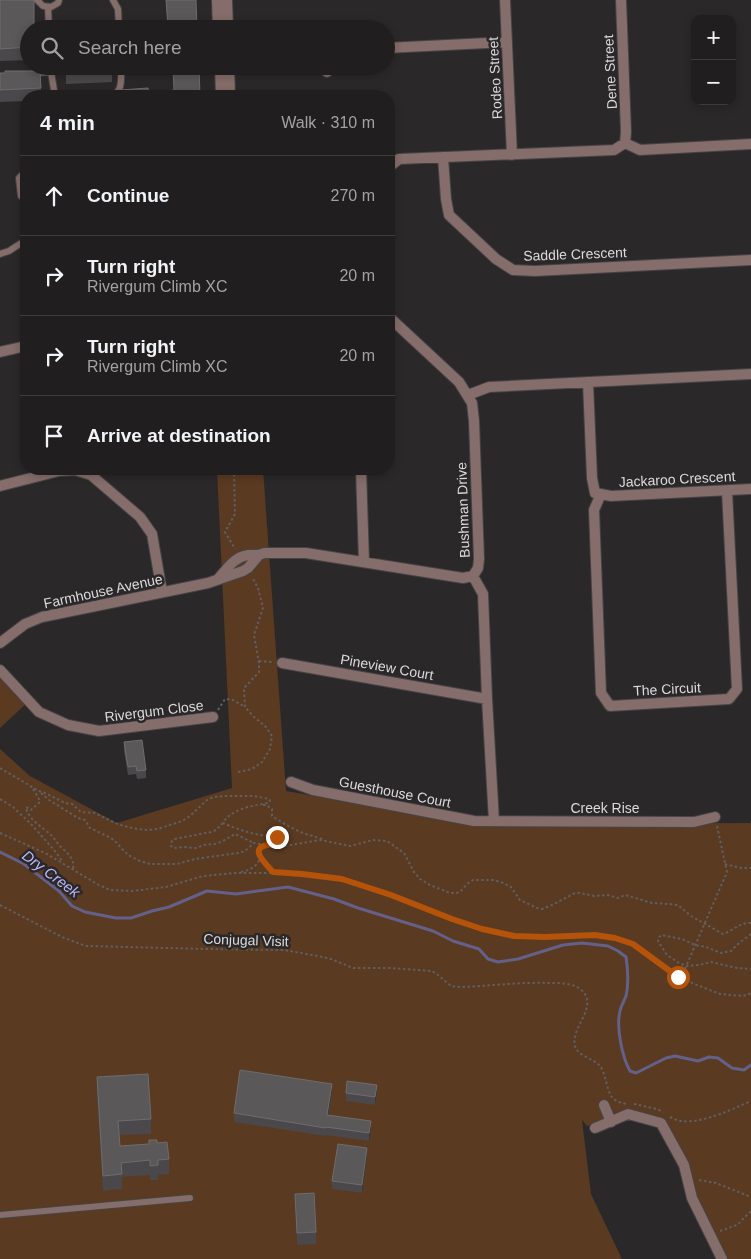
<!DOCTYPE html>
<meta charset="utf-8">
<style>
:root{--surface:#201e1f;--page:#2d2b2c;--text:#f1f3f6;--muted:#a2a2a4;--line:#3d3c3d}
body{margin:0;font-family:Helvetica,sans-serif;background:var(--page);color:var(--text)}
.controls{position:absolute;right:15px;top:15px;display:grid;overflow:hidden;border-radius:10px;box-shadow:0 2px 8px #0003}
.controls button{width:45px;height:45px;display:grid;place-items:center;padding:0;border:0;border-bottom:1px solid var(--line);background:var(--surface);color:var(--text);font:25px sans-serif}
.stop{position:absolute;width:15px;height:15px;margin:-11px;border:4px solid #b45309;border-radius:50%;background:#fff}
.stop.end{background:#b45309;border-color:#fff;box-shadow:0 1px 5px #0008}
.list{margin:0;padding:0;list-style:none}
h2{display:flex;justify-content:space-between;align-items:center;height:65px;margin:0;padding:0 20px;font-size:21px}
h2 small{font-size:16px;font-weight:400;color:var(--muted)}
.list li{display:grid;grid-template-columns:32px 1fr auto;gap:15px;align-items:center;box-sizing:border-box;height:80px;padding:0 20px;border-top:1px solid var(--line)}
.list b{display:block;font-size:19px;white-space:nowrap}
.list p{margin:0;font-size:16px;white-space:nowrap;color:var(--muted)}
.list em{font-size:16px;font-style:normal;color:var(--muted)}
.icon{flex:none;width:28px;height:28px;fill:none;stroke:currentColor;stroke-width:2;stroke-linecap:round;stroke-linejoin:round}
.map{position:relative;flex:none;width:751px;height:1259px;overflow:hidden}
.search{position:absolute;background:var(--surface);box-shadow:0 2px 8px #0003;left:20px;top:20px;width:375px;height:55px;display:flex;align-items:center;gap:12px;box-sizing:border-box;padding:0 18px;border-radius:28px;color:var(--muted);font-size:19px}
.panel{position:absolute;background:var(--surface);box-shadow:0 2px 8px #0003;left:20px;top:90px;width:375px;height:385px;border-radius:20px}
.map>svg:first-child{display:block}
.green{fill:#5a3a21}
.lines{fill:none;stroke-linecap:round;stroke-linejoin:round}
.stream{stroke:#63608a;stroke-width:3}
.service-casing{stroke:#464445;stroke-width:8}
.minor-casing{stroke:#464445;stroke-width:12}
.path{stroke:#605e5f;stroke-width:2;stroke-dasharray:2.5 2.5;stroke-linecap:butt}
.service{stroke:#846d6a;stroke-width:6}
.minor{stroke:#846d6a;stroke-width:10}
.wall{fill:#4a484a}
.shaded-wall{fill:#373536}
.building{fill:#5a5859;stroke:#6e6c6e}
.route{stroke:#b45309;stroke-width:6}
.labels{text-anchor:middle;stroke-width:5;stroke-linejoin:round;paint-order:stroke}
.street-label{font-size:14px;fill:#dbd9da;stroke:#2a2829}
.water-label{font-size:15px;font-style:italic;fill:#bab6fa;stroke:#2a2829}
</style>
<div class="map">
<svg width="751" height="1259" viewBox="0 0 751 1259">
<rect width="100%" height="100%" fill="#2a2829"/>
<!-- green -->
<path class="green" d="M217 469H263L286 791 476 824 750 823 751 820V1259H723L661 1123 628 1114 587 1126 582 1120 591 1194 622 1259H0V749L30 776 117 823 232 788Z
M0 670 29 701 0 728Z"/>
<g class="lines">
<!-- stream -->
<path class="stream" d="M0 852 24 864 59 891 72 906 85 912 116 918H131L152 911 169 907 207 891 236 894 288 887 334 899 358 908 433 931 453 941 479 949 488 959 498 962 518 959 563 945 582 943 608 946 618 951 626 957C628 970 629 983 626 996 624 1001 621 1006 620 1011 616 1027 622 1057 630 1071L636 1073 666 1058 675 1056 698 1061 709 1057 718 1058 732 1068 744 1070 751 1065"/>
<defs>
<path id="service" d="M37 0 43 6 51 7 58 3 59 0
M113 0 118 9 119 29
M48 7 49 29
M50 66 55 96
M34 73 51 72
M107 96C124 96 121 78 121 66
M26 171 19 178 21 196 26 201
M0 254 9 251 26 240
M0 1215 190 1198"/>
<path id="minor" d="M217 0 218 29
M227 0 228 29
M505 0 512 155
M621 0 626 132 625 143
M386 48 507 42
M220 66 221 96
M229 66 230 96
M327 66V72
M443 157 446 199 449 215 496 259 513 270 535 271 751 260
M389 167 399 159 614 150 625 143 640 150 751 144
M389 317 459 382 472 403 474 421 479 559 478 568 473 576 483 594 487 699 494 821
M0 352 26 346
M588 382 592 478 595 493 611 496 751 489
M468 395 489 387 751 374
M361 469 364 562
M0 486 59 471 75 470 91 475 140 517 152 534 162 592
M601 494 594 510 601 693 610 706 729 699 737 689 727 491
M218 579C227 569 234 557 248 555 254 555 259 556 264 553H306L463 578 473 576
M0 643 25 624 42 617 208 583 243 571 248 568 259 555
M282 663 487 699
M0 670 39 712 68 725 99 731 213 717
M291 782 313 790 474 821 694 822 715 817
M604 1105 611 1122
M595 1128 628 1114 661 1123 684 1165 692 1198 722 1259"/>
</defs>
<!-- service casing -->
<use href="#service" class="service-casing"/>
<!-- minor casing -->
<use href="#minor" class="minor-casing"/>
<!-- path -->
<path class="path" d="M234 469 235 514 225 532 235 549
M259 661 272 662
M218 710 225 699 233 700 245 707 244 688 259 672V663L254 635 263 608 258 588 252 577
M0 768 39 791 45 793 65 803 72 804 81 812 95 813 115 823 124 826 137 829 148 830 158 829 182 821 190 816 207 800 213 797 225 796H254L269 799 270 801 268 803C252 806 234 808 223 822V823C241 831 258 836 277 837L279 839 280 841 277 844C274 844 268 844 264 845 250 851 268 867 273 872
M238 772 252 769 262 762 270 749 272 736 266 727 253 716 245 707
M33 789 38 797 40 802 31 810 26 807C27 819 44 828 52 836 55 839 57 843 60 846 67 853 75 858 73 869
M41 793 49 800 78 818 85 820 90 828 109 837 114 840 124 851 130 856 140 861 150 864H177L195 859 238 853 245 851 254 843 264 845
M0 799 13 807 31 824 54 850 63 862
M263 805H266L272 809V816C283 823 294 830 306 834 312 836 317 837 322 839
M223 823 216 830 211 832 174 839 172 841 171 846 173 848 184 847 196 848 204 845 215 844 221 842 235 834 254 843
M0 833 47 854 97 884 110 890 132 891 166 887 203 876 233 873H273L302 874 342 879 391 895 482 929 514 936 545 937 595 935 615 937 633 944 660 963 678 977 697 985 720 994 743 996 751 993
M275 844 285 846 320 840 350 846 373 840 387 841 404 853 414 872 420 879 430 885 450 893H456L460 892 467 884 473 880H494L503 883 511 887 520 900 537 908 542 909 552 905 575 893H580L594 896 608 895 618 898 625 895 652 903 669 904 678 905 691 916 723 934C733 931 740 922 751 923
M725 864 741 868H750L751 867
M241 872C250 870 257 867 260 858
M0 905 62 937 86 946 206 949 284 950 318 956 331 959 353 968H389L432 971 438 975 451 986 461 987C490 986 519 982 548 983 557 983 567 983 575 986 580 988 586 993 587 999 590 1015 571 1030 575 1046 578 1056 592 1058 599 1065 602 1068 604 1073 605 1078 610 1094 609 1101 627 1104
M751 934 739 943 731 951 721 953 706 947 695 945 682 939 662 935 659 937 658 941 667 955 679 963 686 966 699 965 711 962 737 968 751 969
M681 978 727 872 717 826
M634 1104 657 1109 663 1112
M670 1117C674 1119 678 1121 682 1121 701 1124 733 1109 751 1101
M699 1180 716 1183 751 1197
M720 1231 737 1225 751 1211"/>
<!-- service -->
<use href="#service" class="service"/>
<!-- minor -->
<use href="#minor" class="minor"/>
</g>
<!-- wall -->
<path class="wall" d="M0 0 29 29V60L0 61Z
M66 66H112V82L66 84Z
M0 73 41 88V96H26V101L0 102Z
M124 742 146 770V778L137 779 136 774 128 775 124 751Z
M97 1077 151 1119V1134L119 1135 120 1146 157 1143 169 1159V1174L158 1175V1180H150V1175L122 1177V1189L103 1191 97 1092Z
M332 1092 329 1115 371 1129 369 1141 326 1135 325 1136 234 1122V1113Z
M346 1093H377L375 1105 346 1101Z
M367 1157 362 1193 332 1189V1181Z
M295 1194 316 1232V1244L297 1245Z"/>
<!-- shaded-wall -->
<path class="shaded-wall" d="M332 1084V1092L327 1123V1115Z
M377 1085V1093L375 1105V1097Z
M371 1121V1129L369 1141V1133Z
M367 1148V1157L362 1193V1185Z"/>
<!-- building -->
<path class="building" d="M0 0H34V29H29V47L0 49Z
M166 0H196L197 29H170V26L168 27Z
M66 66H112V70L66 72Z
M173 66H199L200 96H167V91L174 90Z
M5 71H40L41 88 0 90V73H5Z
M148 88 149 96H66V93L108 92V91L121 90Z
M142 740 146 770 137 771 136 766 128 767 124 742Z
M240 1070 332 1084 327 1115 371 1121 369 1133 326 1127 325 1128 234 1113Z
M148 1074 151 1119 118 1121 120 1146 149 1144V1140H157V1143L167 1142 169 1159 158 1160V1165L150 1166V1160L121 1163 122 1174 103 1176 97 1077Z
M347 1081 377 1085 375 1097 346 1093Z
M338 1144 367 1148 362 1185 332 1181Z
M314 1193 316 1232 297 1233 295 1194Z"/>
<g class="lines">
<!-- route -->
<path class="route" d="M277 837 279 839 280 841 277 844C247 845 260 858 273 872L302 874 342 879 391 895 452 919 482 929 514 936 545 937 595 935 615 938 633 944 678 977"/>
</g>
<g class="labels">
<!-- street labels -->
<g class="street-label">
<text transform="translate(610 72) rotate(-93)" y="5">Dene Street</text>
<text transform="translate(495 78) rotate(-93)" y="5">Rodeo Street</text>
<text transform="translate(575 254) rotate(-2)" y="5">Saddle Crescent</text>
<text transform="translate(677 479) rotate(-3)" y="5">Jackaroo Crescent</text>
<text transform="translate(463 510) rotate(-92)" y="5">Bushman Drive</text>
<text transform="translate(103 591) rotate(-12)" y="5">Farmhouse Avenue</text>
<text transform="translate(387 667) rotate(10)" y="5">Pineview Court</text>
<text transform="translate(667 689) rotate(-3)" y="5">The Circuit</text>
<text transform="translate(154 711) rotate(-7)" y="5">Rivergum Close</text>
<text transform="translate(395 792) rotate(11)" y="5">Guesthouse Court</text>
<text x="605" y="813">Creek Rise</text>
<text transform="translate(246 940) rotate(2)" y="5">Conjugal Visit</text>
</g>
<!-- water labels -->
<g class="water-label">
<text transform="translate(51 874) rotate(37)" y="5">Dry Creek</text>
</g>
</g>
</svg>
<div class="controls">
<button>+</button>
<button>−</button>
</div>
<div class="stop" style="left:678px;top:977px"></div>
<div class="stop end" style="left:277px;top:837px"></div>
<div class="search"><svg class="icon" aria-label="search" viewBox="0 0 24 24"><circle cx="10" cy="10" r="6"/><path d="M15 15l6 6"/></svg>Search here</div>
<section class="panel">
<h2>4 min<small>Walk · 310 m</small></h2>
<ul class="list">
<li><svg class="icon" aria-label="ahead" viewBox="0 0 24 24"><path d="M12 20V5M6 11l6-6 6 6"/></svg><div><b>Continue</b></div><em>270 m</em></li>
<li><svg class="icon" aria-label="right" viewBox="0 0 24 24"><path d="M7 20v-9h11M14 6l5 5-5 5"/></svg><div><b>Turn right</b><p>Rivergum Climb XC</p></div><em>20 m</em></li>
<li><svg class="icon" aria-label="right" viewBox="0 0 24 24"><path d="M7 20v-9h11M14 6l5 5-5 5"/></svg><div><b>Turn right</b><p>Rivergum Climb XC</p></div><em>20 m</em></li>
<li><svg class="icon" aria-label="arrive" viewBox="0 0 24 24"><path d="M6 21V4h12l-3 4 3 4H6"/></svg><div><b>Arrive at destination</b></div></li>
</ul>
</section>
</div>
